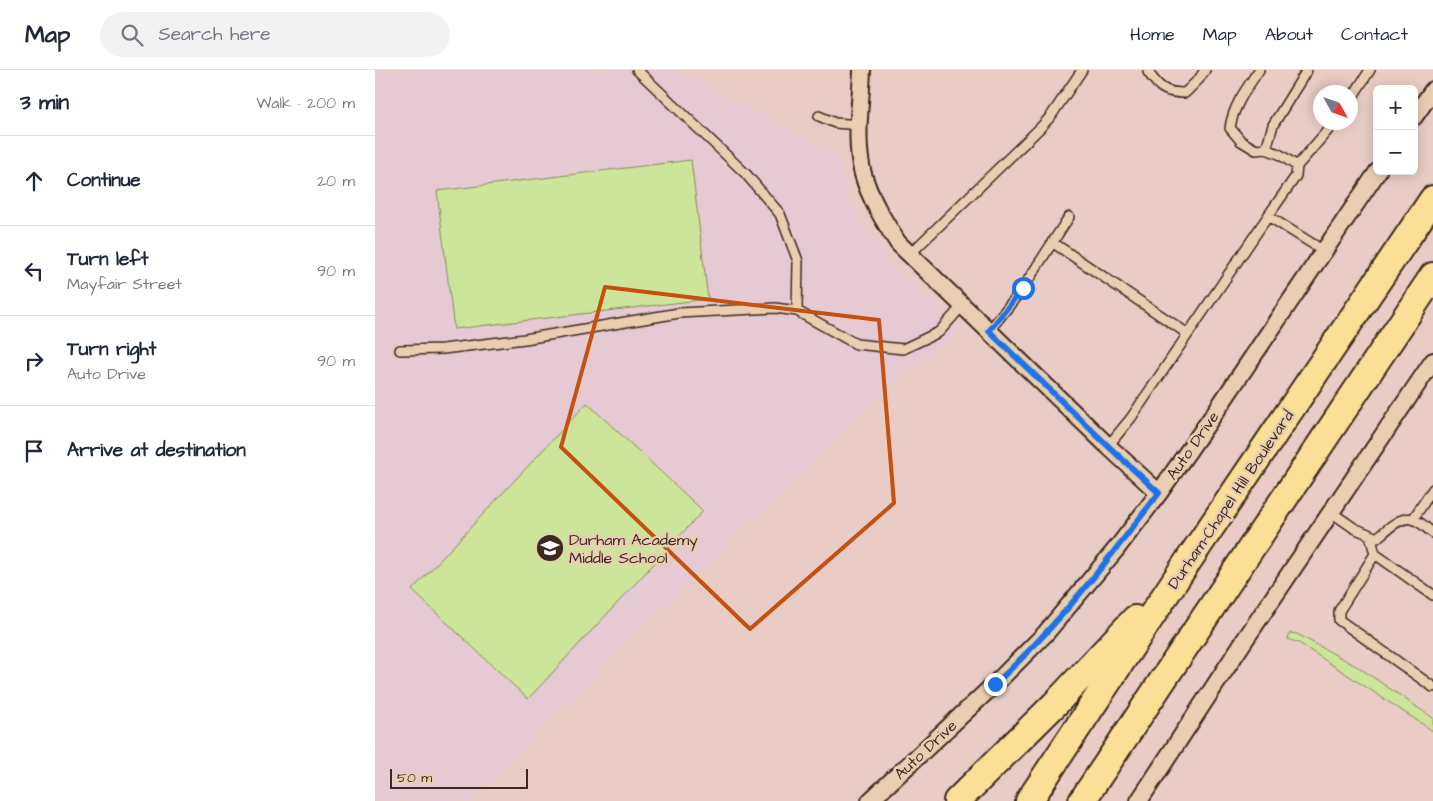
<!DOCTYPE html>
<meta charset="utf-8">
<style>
:root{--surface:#fff;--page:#f2f2f3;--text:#1f2937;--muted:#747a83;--line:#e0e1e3}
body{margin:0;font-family:"Architects Daughter",sans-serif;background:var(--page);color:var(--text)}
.controls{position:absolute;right:15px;top:15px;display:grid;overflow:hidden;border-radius:8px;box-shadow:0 2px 12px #0003}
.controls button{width:45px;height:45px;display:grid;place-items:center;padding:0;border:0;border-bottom:1px solid var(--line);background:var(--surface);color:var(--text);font:25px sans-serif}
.compass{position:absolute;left:938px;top:15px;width:45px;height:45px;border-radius:50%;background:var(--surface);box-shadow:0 2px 12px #0003;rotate:130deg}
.scale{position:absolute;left:15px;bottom:12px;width:138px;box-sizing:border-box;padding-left:5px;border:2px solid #3b2a1e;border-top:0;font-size:14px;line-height:18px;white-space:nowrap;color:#3b2a1e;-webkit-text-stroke:4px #eaceb1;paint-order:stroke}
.stop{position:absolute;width:15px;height:15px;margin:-11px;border:4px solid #1a73e8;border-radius:50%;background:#fff}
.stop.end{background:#1a73e8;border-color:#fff;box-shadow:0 1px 5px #0008}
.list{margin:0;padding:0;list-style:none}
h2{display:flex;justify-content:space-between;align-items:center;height:65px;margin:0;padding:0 20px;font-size:21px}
h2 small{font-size:16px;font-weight:400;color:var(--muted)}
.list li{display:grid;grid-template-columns:32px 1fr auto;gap:15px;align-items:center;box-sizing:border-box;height:90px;padding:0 20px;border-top:1px solid var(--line)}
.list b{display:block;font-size:19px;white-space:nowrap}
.list p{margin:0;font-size:16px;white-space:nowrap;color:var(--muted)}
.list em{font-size:16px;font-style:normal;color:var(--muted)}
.icon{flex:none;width:28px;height:28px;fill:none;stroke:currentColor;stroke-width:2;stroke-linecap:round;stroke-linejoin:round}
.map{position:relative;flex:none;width:1058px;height:731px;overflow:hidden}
header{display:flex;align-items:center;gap:30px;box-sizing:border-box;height:70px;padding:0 25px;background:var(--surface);border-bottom:1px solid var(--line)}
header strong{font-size:24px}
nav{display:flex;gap:28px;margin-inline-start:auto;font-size:18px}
.search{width:350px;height:45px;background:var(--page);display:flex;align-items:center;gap:12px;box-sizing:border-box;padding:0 18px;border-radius:28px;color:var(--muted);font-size:19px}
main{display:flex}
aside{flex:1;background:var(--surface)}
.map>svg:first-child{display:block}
.built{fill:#e6cad3}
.green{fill:#cde59a;stroke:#84885c}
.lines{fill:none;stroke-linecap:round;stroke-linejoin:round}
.lane-casing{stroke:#3b2a1e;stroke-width:12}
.street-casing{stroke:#3b2a1e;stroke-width:20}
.primary-casing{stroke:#3b2a1e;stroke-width:30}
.lane{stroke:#eaceb1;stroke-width:9}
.street{stroke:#eaceb1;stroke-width:16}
.primary{stroke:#fbdf96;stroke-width:26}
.route{stroke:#1a73e8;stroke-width:6}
.marked{fill:none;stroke:#c55010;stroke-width:4;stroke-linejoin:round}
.labels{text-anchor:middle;stroke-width:5;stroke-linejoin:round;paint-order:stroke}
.street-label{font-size:16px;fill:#3b2a1e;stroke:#eaceb1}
.poi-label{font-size:16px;fill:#3b2a1e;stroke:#eaceb1;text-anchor:start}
</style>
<header>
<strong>Map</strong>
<div class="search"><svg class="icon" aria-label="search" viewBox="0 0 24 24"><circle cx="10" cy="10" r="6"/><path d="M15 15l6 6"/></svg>Search here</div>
<nav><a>Home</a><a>Map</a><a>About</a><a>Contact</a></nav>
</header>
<main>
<aside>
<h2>3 min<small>Walk · 200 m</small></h2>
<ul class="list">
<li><svg class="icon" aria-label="ahead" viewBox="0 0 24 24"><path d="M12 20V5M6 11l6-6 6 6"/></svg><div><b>Continue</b></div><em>20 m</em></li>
<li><svg class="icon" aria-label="left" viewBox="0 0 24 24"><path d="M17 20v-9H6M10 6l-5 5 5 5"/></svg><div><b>Turn left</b><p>Mayfair Street</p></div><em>90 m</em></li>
<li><svg class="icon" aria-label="right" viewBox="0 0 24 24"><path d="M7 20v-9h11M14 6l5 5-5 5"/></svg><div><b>Turn right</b><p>Auto Drive</p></div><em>90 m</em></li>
<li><svg class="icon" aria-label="arrive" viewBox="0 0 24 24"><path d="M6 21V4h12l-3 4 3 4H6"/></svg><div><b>Arrive at destination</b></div></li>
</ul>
</aside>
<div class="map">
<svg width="1058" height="731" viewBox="0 0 1058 731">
<rect width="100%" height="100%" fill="#e8ccc5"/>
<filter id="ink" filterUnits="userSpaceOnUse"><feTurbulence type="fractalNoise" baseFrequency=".02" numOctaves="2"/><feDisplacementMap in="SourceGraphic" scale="10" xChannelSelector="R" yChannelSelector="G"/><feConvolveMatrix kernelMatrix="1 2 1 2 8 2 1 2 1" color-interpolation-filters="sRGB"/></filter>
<g filter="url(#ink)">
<!-- built -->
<path class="built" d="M0 0H304L309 5 464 84 472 124 485 152 507 184 526 206 589 258 538 297 497 332 201 624 96 731H0Z"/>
<!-- green -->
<path class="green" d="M316 90 333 229 79 259 62 121Z
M212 333 328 441 153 629 37 520Z
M915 563 922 564 983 597 1058 648V661L924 573 913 569Z"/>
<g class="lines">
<defs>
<path id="lane" d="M262 0 371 104 405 144 423 191 422 241
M774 0 773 2C784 18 790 23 810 23L824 9 830 0
M884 0C872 18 858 36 855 58L866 71 881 80 891 79 904 84 922 96 921 106 893 146
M976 29 995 0
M444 46 460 53 485 55
M891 79 898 55 932 0
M922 96 960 52
M677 172 813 264
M534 185 665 58 676 46 707 0
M614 261 648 218 694 147
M25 280 68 279 150 269 304 243 400 238 422 241 481 274 528 279 564 262 588 235
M733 376 756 348 893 146 949 181
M956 442 979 458 1002 468C1010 461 1025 446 1037 449 1044 450 1052 459 1058 463
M1038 449 1058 419
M995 465 1000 484 1058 525
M1000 484 964 541V550L1058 617"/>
<path id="street" d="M487 0C486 33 479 71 488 104 495 129 509 151 523 173L733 376 784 423
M1039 47 1058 20
M495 731 625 609 670 564 742 478 784 423 837 347 1003 101
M764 731 867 574 1058 291"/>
<path id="primary" d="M582 731 681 633 760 549
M654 731 807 500 1058 129
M707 731 1058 206"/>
</defs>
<!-- lane casing -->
<use href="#lane" class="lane-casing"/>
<!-- street casing -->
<use href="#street" class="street-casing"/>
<!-- primary casing -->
<use href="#primary" class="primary-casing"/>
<!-- lane -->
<use href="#lane" class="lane"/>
<!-- street -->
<use href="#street" class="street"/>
<!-- primary -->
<use href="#primary" class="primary"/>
</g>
</g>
<g class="lines" filter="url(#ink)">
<!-- route -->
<path class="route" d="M620 614C682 557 733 490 784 423L733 376 614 261 648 218"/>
</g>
<!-- marked area -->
<path class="marked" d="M230 217 504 250 519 433 375 559 186 377Z"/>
<!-- icons -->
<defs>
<symbol id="school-disc" viewBox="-11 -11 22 22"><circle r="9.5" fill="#3b2a1e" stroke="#eaceb1"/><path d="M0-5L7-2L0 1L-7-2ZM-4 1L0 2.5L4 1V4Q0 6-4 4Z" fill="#fff"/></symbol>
</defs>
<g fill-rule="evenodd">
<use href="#school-disc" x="159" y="462" width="32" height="32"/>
</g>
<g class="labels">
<!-- street labels -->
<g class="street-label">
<text transform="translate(817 375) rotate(-55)" y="6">Auto Drive</text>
<text transform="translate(855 429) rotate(-56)" y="6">Durham-Chapel Hill Boulevard</text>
<text transform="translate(550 679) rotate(-43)" y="6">Auto Drive</text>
</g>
<!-- poi labels -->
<g class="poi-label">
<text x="194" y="475">Durham Academy<tspan x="194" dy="18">Middle School</tspan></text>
</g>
</g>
</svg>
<div class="controls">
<button>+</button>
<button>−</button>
</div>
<svg class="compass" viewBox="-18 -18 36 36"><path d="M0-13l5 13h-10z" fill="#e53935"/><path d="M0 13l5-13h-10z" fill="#747a83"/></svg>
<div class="scale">50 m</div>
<div class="stop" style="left:648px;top:218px"></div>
<div class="stop end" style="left:620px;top:614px"></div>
</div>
</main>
